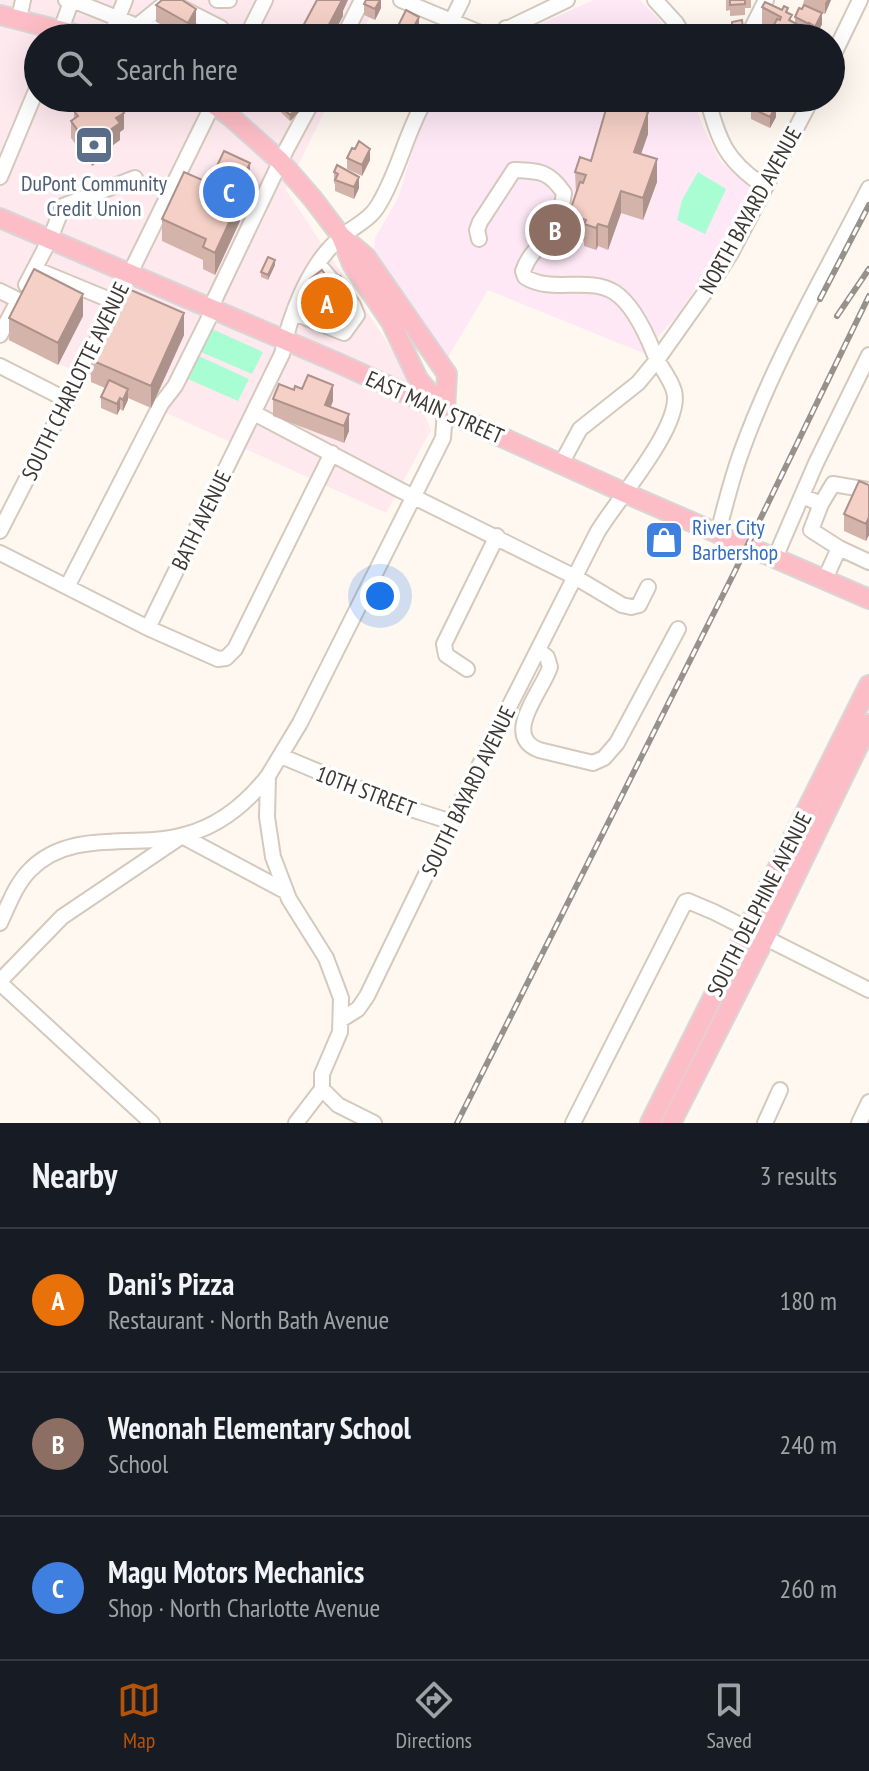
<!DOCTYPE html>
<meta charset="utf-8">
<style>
:root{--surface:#171b24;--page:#20242c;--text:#f1f3f6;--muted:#9ea1a6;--line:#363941;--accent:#b45309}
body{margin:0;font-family:"PT Sans Narrow",sans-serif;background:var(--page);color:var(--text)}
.you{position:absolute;left:380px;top:596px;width:28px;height:28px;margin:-20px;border:6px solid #fff;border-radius:50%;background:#1a73e8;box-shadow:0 0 0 12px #1a73e833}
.badge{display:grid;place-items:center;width:52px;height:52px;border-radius:50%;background:var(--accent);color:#fff;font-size:26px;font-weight:700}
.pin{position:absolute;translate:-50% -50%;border:4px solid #fff;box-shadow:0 2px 8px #0006}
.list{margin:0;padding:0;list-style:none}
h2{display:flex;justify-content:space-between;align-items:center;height:104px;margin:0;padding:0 32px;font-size:34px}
h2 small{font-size:26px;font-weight:400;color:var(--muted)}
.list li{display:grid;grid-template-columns:52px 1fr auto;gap:24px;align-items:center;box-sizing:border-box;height:144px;padding:0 32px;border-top:2px solid var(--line)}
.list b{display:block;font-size:30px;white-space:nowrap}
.list p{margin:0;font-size:26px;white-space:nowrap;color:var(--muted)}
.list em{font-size:26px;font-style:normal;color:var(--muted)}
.icon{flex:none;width:44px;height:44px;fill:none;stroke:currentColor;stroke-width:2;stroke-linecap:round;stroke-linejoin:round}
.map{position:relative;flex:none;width:869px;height:1123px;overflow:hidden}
.search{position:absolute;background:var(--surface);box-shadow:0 8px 32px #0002;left:24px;right:24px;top:24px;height:88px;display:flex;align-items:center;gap:20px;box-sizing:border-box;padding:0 28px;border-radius:44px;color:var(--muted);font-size:30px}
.sheet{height:536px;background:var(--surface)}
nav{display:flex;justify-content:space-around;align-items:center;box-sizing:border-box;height:112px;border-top:2px solid var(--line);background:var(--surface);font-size:22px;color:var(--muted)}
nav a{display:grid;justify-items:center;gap:4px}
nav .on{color:var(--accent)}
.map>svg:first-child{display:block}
.commercial{fill:#fee9ef}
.education{fill:#fee8f6}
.park{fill:#a8fdd3}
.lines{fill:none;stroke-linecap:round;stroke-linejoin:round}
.minor-casing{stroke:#d4c9bc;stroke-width:18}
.major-casing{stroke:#d8d7d6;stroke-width:22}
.minor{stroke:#fff;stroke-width:14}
.major{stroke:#fdbdc6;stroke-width:18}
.rail-casing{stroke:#97918b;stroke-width:6}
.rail{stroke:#fff;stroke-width:3;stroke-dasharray:9;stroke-linecap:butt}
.wall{fill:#d3b3aa}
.shaded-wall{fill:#ac928b}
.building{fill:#f5d0c6;stroke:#ac928b;stroke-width:2}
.labels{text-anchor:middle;stroke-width:7;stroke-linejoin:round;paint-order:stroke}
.service-label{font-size:22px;fill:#4e5e75;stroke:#fff}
.street-label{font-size:22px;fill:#3b3732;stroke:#fff}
.shop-label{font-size:22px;fill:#366cbe;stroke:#fff;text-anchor:start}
</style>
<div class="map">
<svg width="869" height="1123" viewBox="0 0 869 1123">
<rect width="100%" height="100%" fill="#fff8f0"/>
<!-- commercial -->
<path class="commercial" d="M0 0H378L360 38H38V98H331L286 190 403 366 431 430 386 513 0 337Z"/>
<!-- education -->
<path class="education" d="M594 0H640L661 22 669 38H509Z
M433 98H693L703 127 721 162 750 187V196L730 234 679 314 643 353 488 290 447 359 374 253 375 238 398 198 418 133Z"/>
<!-- park -->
<path class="park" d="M698 172 726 189 705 234 677 220 682 200Z
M212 329 263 352 252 374 201 352Z
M199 356 249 379 238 401 188 379Z"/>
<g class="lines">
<defs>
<path id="minor" d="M72 0 137 26
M217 0H229
M401 0 490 37
M655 0 676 23 685 38
M19 19 23 0
M506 28 533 38H570
M58 38 71 2 66 0
M110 38 125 0
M142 38 159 27 180 38
M145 38 137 26 168 1 221 28 216 38
M246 38 265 0
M343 38 362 0
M443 38 462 0
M488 38 567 0
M747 38 766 0
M831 60 860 0
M70 98 74 99
M707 98C720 143 725 160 765 187
M0 177 38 86
M35 269 115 302
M26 285 50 239 63 206 135 178
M0 291 18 300
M210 309 286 150 314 98
M294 313 344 333 357 315 353 305 319 265
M0 335 17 303
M0 366 67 400
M254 413 400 490 575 577 622 605 631 607 639 605 648 587
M561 464 580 429 638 383 657 360 713 281 731 253 812 98
M802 496 821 504 811 530 839 548
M821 504 833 484 869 490
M0 531 84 367 216 98
M718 533C725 505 732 477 742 450 775 359 825 274 869 188
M0 553 148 628 218 659 226 658 235 649 332 453
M775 558 816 463 869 355
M825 579 839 548 869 562
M67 587 161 404 175 386 213 310
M148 628 282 354C289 317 309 265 338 240 351 227 369 222 379 204 399 171 406 132 426 98
M538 650 547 657 550 667C543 690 501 735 539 750L593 763 604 758 617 743 678 629
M467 669 446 655 444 644 497 536
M281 756 398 805 452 822
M0 923C9 904 16 884 30 870 71 828 134 849 184 835 220 826 246 804 268 776
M0 981 62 917 182 836 285 891
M0 983 152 1123
M342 1019 358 1009 367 996 466 792 597 533C614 503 684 425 674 391 670 377 659 366 654 353 646 333 633 304 614 292 588 276 552 294 525 277L523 271C529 254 538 248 550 236 559 226 562 206 564 193 549 171 540 171 514 170L480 222 477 230 479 239
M296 1123 322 1089
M374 1123 338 1105 322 1089V1074L340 1032 341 998 326 958 289 899 273 857 267 817 268 776 300 723 443 438 445 411
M573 1123 685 902 688 901 714 912 869 990
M765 1123 780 1090
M859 1123 869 1102"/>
<path id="major" d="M0 15 90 38
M205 98 231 117 280 161 313 199 341 236 366 257 447 374 445 411
M0 218 336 362 625 493 869 599
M342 239 352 264 391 322 418 379 440 405
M650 1123 869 685
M671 1123 765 938 869 724"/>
</defs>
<!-- minor casing -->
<use href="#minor" class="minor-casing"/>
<!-- major casing -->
<use href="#major" class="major-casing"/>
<!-- minor -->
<use href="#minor" class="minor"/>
<!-- major -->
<use href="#major" class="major"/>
<defs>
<path id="rail" d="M820 299 869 205
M837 316 869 269
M457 1123 733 575 869 296"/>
</defs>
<!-- rail casing -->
<use href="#rail" class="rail-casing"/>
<!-- rail -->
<use href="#rail" class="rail"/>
</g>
<!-- wall -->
<path class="wall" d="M381 0V8L375 20 364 15V4Z
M726 0H751V8H745V15L730 16V10L726 11Z
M804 0H831L825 14 820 12 822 24 818 33V38H772V29L762 24V7L788 13 792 22 795 24V17L802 9Z
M156 5 196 25 189 38 156 22Z
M343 11V16L331 38H302V28Z
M742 20 743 33 732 34V22Z
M398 26 419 28 414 38H401L398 37Z
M266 98H290L299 112 290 121Z
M92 106 124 129 120 132V140L109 148V154L92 166 71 138V121L74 119V111Z
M751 108 776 117 770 128 751 119Z
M639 109 648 134 641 154 657 182 643 220 621 213 608 250 598 246 596 250 584 246V241L569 236V214L576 194 575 172 591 161Z
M347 158 370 160 362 176 347 169Z
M334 172 359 188 354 199 335 191V184L334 183Z
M209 183 250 185 240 207V221L215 275 203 269V260L162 241V219Z
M275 265 268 280 261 277V272Z
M310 279 330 282 345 299 344 314 334 321 329 313 324 316 310 296Z
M83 316 58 365 9 340V318Z
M184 335 151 408 128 398 123 411 120 409 117 415 101 408V397L105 388 91 382V360Z
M294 390 333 401 330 407 349 431 344 443 273 416V399Z
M869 485V535L866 541 844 531V514Z"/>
<!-- shaded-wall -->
<path class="shaded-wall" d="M340 0H348L343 11V16L331 38H322Z
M380 0H381V8L375 20V9Z
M827 0H831L825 14V3Z
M196 9V25L188 38V23Z
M822 13V24L818 33V38H811Z
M419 17V28L414 38H411V32Z
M776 98V117L770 128V117Z
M299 106V112L290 121V115Z
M648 112V134L634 174V152Z
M124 113V129L120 132V140L109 148V154L92 166V150L106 133 116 118Z
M370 149V160L362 176V165Z
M657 159V182L643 220V198Z
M250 163V185L240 207V221L215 275V253L234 197Z
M359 177V188L354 199V187Z
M621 191V213L608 250V227Z
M598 224V246L596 250V228Z
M275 260V265L268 280V275Z
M345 282 344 314 334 321V304L337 287Z
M83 294V316L58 365V343Z
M329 296V313L324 316V300Z
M184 313V335L151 408V386Z
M333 385V401L326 419 325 405Z
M128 389V400L123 411V400Z
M120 398V409L117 415V404Z
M349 414V431L344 443V426Z
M869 517V535L866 541V524Z"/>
<!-- building -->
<path class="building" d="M162 0H182L196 9 188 23 156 5Z
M317 0H342L322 38H318L312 35 314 32 302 28Z
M366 0H380L375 9 364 4Z
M730 0H745V4L730 5Z
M765 2 782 10 784 6 788 8 786 12 792 15 789 20 806 29 809 23 818 28 811 38H789L772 29 777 19 780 20 781 17 762 7Z
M804 5 822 13 815 27 795 17 799 8 802 9Z
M406 10 419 17 411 32 398 26Z
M742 20 743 28 732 29V22Z
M168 28 188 38H163Z
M272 98H290L299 106 290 115Z
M757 98H776V106L770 117 751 108Z
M100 99 105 106 114 100 124 113 116 118 120 123 106 133 109 137 92 150 71 121 78 116 74 111 88 101 92 106Z
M609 99 625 104 627 99 639 103 637 108 648 112 634 152 657 159 643 198 621 191 608 227 598 224 596 228 584 224 586 220 569 214 580 182 583 183 586 175 575 172 580 157 591 161Z
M359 141 370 149 362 165 347 158 352 148 355 149Z
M224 151 250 163 234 197 240 199 215 253 203 247 206 239 162 219 184 172 209 183Z
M337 165 359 177 354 187 335 180 338 174 334 172Z
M268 257 275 260 268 275 261 272Z
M34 269 83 294 58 343 9 318Z
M322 270 330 282 340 276 345 282 337 287 344 297 334 304 329 296 324 300 310 279Z
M124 287 184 313 151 386 91 360Z
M308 375 333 385 325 405 349 414 344 426 273 399 279 384 294 390 295 386 302 389Z
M109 380 128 389 123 400 120 398 117 404 101 397Z
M859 481 869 485V517L866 524 844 514Z"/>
<!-- icons -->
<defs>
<symbol id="bank-square" viewBox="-11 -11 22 22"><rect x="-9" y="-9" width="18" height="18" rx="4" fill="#5c6f8a" stroke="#fff"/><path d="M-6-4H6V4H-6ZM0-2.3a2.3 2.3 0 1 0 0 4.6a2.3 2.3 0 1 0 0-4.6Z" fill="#fff"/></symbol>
<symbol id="shop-square" viewBox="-11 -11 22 22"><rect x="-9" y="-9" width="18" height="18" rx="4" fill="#3f7fe0" stroke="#fff"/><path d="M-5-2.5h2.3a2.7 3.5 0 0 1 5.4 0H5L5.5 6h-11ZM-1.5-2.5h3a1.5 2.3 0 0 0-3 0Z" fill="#fff"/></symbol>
</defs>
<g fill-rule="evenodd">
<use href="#bank-square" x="72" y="123" width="44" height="44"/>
<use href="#shop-square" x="642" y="518" width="44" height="44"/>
</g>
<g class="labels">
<!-- service labels -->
<g class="service-label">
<text x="94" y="191">DuPont Community<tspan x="94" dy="25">Credit Union</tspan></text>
</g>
<!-- street labels -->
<g class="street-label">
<text transform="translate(750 210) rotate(-61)" y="8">NORTH BAYARD AVENUE</text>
<text transform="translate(75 381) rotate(-64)" y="8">SOUTH CHARLOTTE AVENUE</text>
<text transform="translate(435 407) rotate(24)" y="8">EAST MAIN STREET</text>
<text transform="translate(201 520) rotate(-64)" y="8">BATH AVENUE</text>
<text transform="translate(366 791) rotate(21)" y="8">10TH STREET</text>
<text transform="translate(468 791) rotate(-64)" y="8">SOUTH BAYARD AVENUE</text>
<text transform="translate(759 904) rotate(-63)" y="8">SOUTH DELPHINE AVENUE</text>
</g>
<!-- shop labels -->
<g class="shop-label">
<text x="692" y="535">River City<tspan x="692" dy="25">Barbershop</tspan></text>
</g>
</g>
</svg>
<div class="you"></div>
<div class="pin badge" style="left:327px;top:303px;background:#e8710a">A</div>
<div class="pin badge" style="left:555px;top:230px;background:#8d6e63">B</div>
<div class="pin badge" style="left:229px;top:192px;background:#3f7fe0">C</div>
<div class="search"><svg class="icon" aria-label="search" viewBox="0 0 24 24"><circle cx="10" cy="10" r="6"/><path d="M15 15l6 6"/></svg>Search here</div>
</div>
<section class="sheet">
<h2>Nearby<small>3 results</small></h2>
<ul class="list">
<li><span class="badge" style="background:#e8710a">A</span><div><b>Dani's Pizza</b><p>Restaurant · North Bath Avenue</p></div><em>180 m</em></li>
<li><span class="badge" style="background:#8d6e63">B</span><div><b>Wenonah Elementary School</b><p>School</p></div><em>240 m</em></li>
<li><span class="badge" style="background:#3f7fe0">C</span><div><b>Magu Motors Mechanics</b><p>Shop · North Charlotte Avenue</p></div><em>260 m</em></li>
</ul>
</section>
<nav>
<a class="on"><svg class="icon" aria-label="map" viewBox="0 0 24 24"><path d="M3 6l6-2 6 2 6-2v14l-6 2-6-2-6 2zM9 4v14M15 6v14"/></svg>Map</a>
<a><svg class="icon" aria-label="directions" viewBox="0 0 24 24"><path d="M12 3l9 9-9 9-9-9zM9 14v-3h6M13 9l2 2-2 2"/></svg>Directions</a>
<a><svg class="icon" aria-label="saved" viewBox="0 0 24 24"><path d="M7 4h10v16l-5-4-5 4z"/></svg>Saved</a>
</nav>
